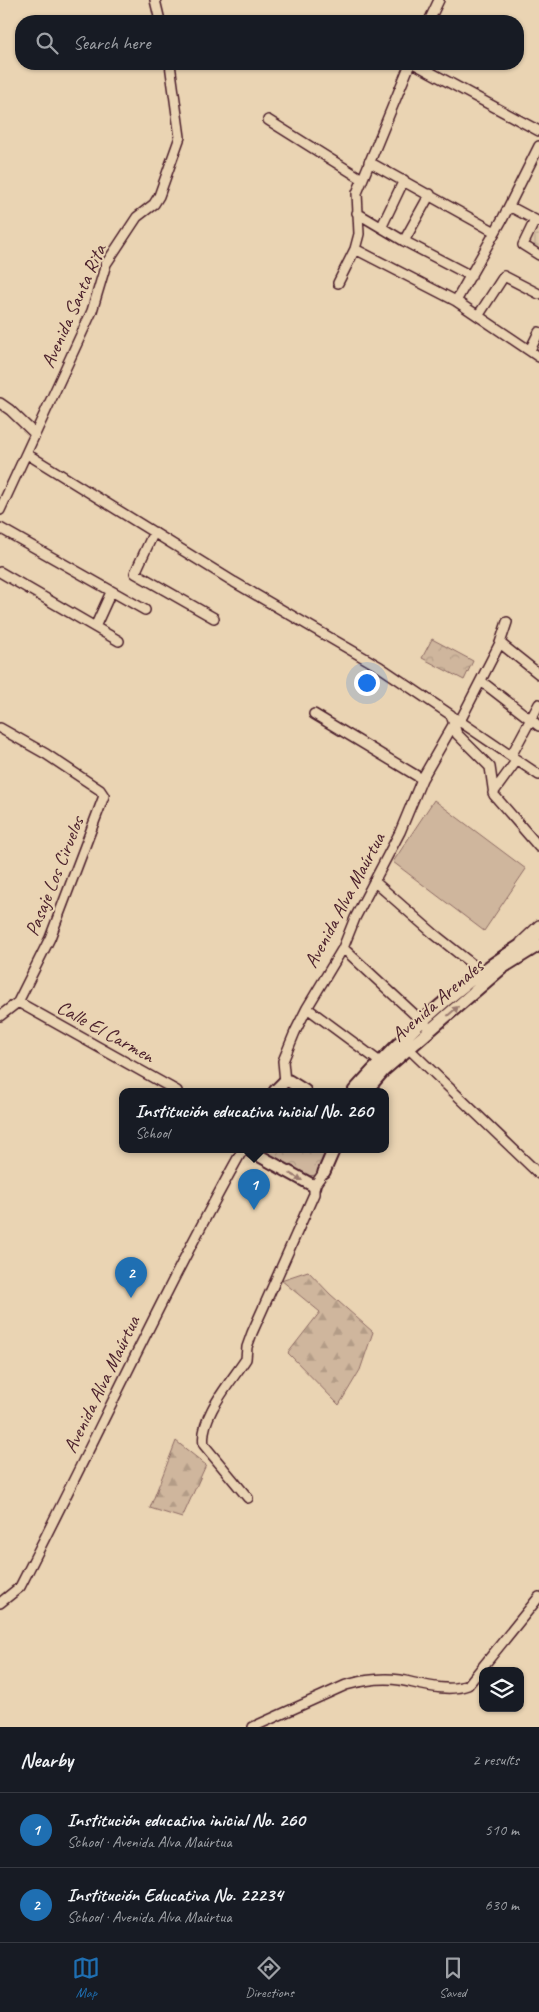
<!DOCTYPE html>
<meta charset="utf-8">
<style>
:root{--surface:#171b24;--page:#242831;--text:#f1f3f6;--muted:#9ea1a6;--line:#363941;--accent:#1f6fb2}
body{margin:0;font-family:Caveat,sans-serif;background:var(--page);color:var(--text)}
.controls{position:absolute;right:15px;bottom:15px;display:grid;overflow:hidden;border-radius:10px;box-shadow:0 1px 4px #0004}
.controls button{width:45px;height:45px;display:grid;place-items:center;padding:0;border:0;border-bottom:1px solid var(--line);background:var(--surface);color:var(--text);font:25px sans-serif}
.you{position:absolute;left:366px;top:682px;width:18px;height:18px;margin:-12px;border:4px solid #fff;border-radius:50%;background:#1a73e8;box-shadow:0 0 0 8px #1a73e833}
.badge{display:grid;place-items:center;width:32px;height:32px;border-radius:50%;background:var(--accent);color:#fff;font-size:16px;font-weight:700}
.pin{position:absolute;translate:-50% -41px;filter:drop-shadow(0 1px 2px #0008)}
.pin::after{content:'';position:absolute;top:26px;width:18px;height:15px;background:inherit;clip-path:polygon(0 0,100% 0,50% 100%)}
.popup{position:absolute;left:119px;top:1088px;width:270px;height:65px;box-sizing:border-box;display:grid;place-content:center;border-radius:10px;background:var(--surface);filter:drop-shadow(0 1px 4px #0005);font-size:16px;white-space:nowrap;color:var(--muted)}
.popup b{font-size:19px;color:var(--text)}
.popup::after{content:'';position:absolute;left:50%;top:100%;margin-left:-10px;border:10px solid transparent;border-top-color:var(--surface)}
.list{margin:0;padding:0;list-style:none}
h2{display:flex;justify-content:space-between;align-items:center;height:65px;margin:0;padding:0 20px;font-size:21px}
h2 small{font-size:16px;font-weight:400;color:var(--muted)}
.list li{display:grid;grid-template-columns:32px 1fr auto;gap:15px;align-items:center;box-sizing:border-box;height:75px;padding:0 20px;border-top:1px solid var(--line)}
.list b{display:block;font-size:19px;white-space:nowrap}
.list p{margin:0;font-size:16px;white-space:nowrap;color:var(--muted)}
.list em{font-size:16px;font-style:normal;color:var(--muted)}
.icon{flex:none;width:28px;height:28px;fill:none;stroke:currentColor;stroke-width:2;stroke-linecap:round;stroke-linejoin:round}
.map{position:relative;flex:none;width:539px;height:1727px;overflow:hidden}
.search{position:absolute;background:var(--surface);box-shadow:0 1px 4px #0004;left:15px;right:15px;top:15px;height:55px;display:flex;align-items:center;gap:12px;box-sizing:border-box;padding:0 18px;border-radius:20px;color:var(--muted);font-size:19px}
.sheet{height:215px;background:var(--surface)}
nav{display:flex;justify-content:space-around;align-items:center;box-sizing:border-box;height:70px;border-top:1px solid var(--line);background:var(--surface);font-size:14px;color:var(--muted)}
nav a{display:grid;justify-items:center;gap:2px}
nav .on{color:var(--accent)}
.map>svg:first-child{display:block}
.industrial{fill:url(#industrial-grid)}
.forest{fill:url(#forest-firs);stroke:#8c6a64}
.park{fill:url(#park-crowns);stroke:#8c6a64}
.garden{fill:#cfb69d;stroke:#8c6a64}
.lines{fill:none;stroke-linecap:round;stroke-linejoin:round}
.minor-casing{stroke:#4a1f2b;stroke-width:12}
.major-casing{stroke:#4a1f2b;stroke-width:15}
.minor{stroke:#ead4b3;stroke-width:9}
.major{stroke:#ead4b3;stroke-width:11}
.oneway{fill:#9a7a6f}
.labels{text-anchor:middle;stroke-width:4;stroke-linejoin:round;paint-order:stroke}
.street-label{font-size:20px;fill:#4a1f2b;stroke:#ead4b3}
</style>
<div class="map">
<svg width="539" height="1727" viewBox="0 0 539 1727">
<defs>
<pattern id="industrial-grid" width="8" height="8" patternUnits="userSpaceOnUse" patternTransform="scale(1.25)"><rect width="8" height="8" fill="#dcc5a8"/><path d="M0 4h8M4 0v8" fill="none" stroke="#bea991"/></pattern>
<pattern id="forest-firs" width="22" height="20" patternUnits="userSpaceOnUse" patternTransform="scale(1.25)"><rect width="22" height="20" fill="#cfb69d"/><path d="M5 1l3.5 6h-7zM16 11l3.5 6h-7z" fill="#b39c87"/></pattern>
<pattern id="park-crowns" width="20" height="18" patternUnits="userSpaceOnUse" patternTransform="scale(1.25)"><rect width="20" height="18" fill="#cfb69d"/><path d="M2 6a3 3 0 1 1 6 0M12 15a3 3 0 1 1 6 0" fill="none" stroke="#b39c87"/></pattern>
</defs>
<rect width="100%" height="100%" fill="#ead4b3"/>
<filter id="ink" filterUnits="userSpaceOnUse"><feTurbulence type="fractalNoise" baseFrequency=".02" numOctaves="2"/><feDisplacementMap in="SourceGraphic" scale="10" xChannelSelector="R" yChannelSelector="G"/><feConvolveMatrix kernelMatrix="1 2 1 2 8 2 1 2 1" color-interpolation-filters="sRGB"/></filter>
<g filter="url(#ink)">
<!-- industrial -->
<path class="industrial" d="M539 228V250L530 245Z"/>
<!-- forest -->
<path class="forest" d="M308 1271 330 1294 373 1332 360 1370 339 1405 288 1353 320 1312 281 1280Z
M176 1441 206 1465 182 1518 150 1508Z"/>
<!-- park -->
<path class="park" d="M432 639 473 661 464 680 422 658Z
M259 1149H329L318 1175 306 1176Z"/>
<!-- garden -->
<path class="garden" d="M434 800 526 869 484 931 393 862Z"/>
<g class="lines">
<defs>
<path id="minor" d="M155 0 160 21
M429 21 439 0
M415 64 539 131
M268 120 362 179
M369 162 495 232
M509 206 539 222
M357 213 404 241 471 276
M535 220 523 245 539 255
M382 226 404 180
M404 241 430 194
M355 249 456 301 539 357
M338 283 355 249 359 234 357 193 410 64
M456 301 503 218 539 146
M478 316 504 276 539 294
M530 350 539 332
M0 403 10 410 35 434
M27 454 234 582 380 667 451 715 457 734 490 767 494 795 539 847
M0 510 92 311 106 264 137 217 154 204 159 196 180 137 170 64
M0 528 145 610
M154 532 135 573 214 618
M0 572 119 641
M95 627 111 592
M500 643 539 674
M481 681 539 726
M314 714 422 779
M455 718 539 775
M460 721 500 643 507 622
M0 728 46 754 100 790 104 796 50 938 18 1002 0 1016
M511 756 539 704
M493 793 517 760
M375 882 434 934 482 972
M521 942 539 925
M343 948 427 1026
M18 1002 177 1091
M307 1008 380 1062
M409 1049 539 1174
M285 1082 283 1061 295 1032 307 1008 343 948 355 918 400 832 422 779 453 725
M248 1498 204 1445C199 1417 231 1382 246 1359L247 1347 252 1333 314 1194V1186L324 1172
M0 1603 20 1587C95 1441 163 1292 243 1149
M253 1727 346 1685C364 1680 381 1677 400 1680 421 1684 447 1693 468 1685L539 1597"/>
<path id="major" d="M275 1091 284 1082 289 1081 305 1091
M354 1091C407 1031 469 975 539 934
M366 1091 384 1070 502 968 539 945
M247 1149 314 1186
M324 1172 334 1149"/>
</defs>
<!-- minor casing -->
<use href="#minor" class="minor-casing"/>
<!-- major casing -->
<use href="#major" class="major-casing"/>
<!-- minor -->
<use href="#minor" class="minor"/>
<!-- major -->
<use href="#major" class="major"/>
</g>
<!-- one-way arrows -->
<defs><path id="oneway-solid" d="M-6-.8H1V-3.2L6.5 0L1 3.2V.8H-6Z" transform="scale(1.25)"/></defs>
<g class="oneway">
<use href="#oneway-solid" transform="translate(453 1011) rotate(-41)"/>
<use href="#oneway-solid" transform="translate(296 1177) rotate(30)"/>
</g>
</g>
<g class="labels">
<!-- street labels -->
<g class="street-label">
<text transform="translate(73 306) rotate(-66)" y="7">Avenida Santa Rita</text>
<text transform="translate(54 876) rotate(-68)" y="7">Pasaje Los Ciruelos</text>
<text transform="translate(344 900) rotate(-62)" y="7">Avenida Alva Maúrtua</text>
<text transform="translate(437 1000) rotate(-41)" y="7">Avenida Arenales</text>
<text transform="translate(106 1031) rotate(29)" y="7">Calle El Carmen</text>
<text transform="translate(101 1384) rotate(-64)" y="7">Avenida Alva Maúrtua</text>
</g>
</g>
</svg>
<div class="controls">
<button><svg class="icon" aria-label="layers" viewBox="0 0 24 24"><path d="M12 4l9 5-9 5-9-5zM3 14l9 5 9-5"/></svg></button>
</div>
<div class="you"></div>
<div class="pin badge" style="left:254px;top:1210px">1</div>
<div class="popup"><b>Institución educativa inicial No. 260</b>School</div>
<div class="pin badge" style="left:131px;top:1298px">2</div>
<div class="search"><svg class="icon" aria-label="search" viewBox="0 0 24 24"><circle cx="10" cy="10" r="6"/><path d="M15 15l6 6"/></svg>Search here</div>
</div>
<section class="sheet">
<h2>Nearby<small>2 results</small></h2>
<ul class="list">
<li><span class="badge">1</span><div><b>Institución educativa inicial No. 260</b><p>School · Avenida Alva Maúrtua</p></div><em>510 m</em></li>
<li><span class="badge">2</span><div><b>Institución Educativa No. 22234</b><p>School · Avenida Alva Maúrtua</p></div><em>630 m</em></li>
</ul>
</section>
<nav>
<a class="on"><svg class="icon" aria-label="map" viewBox="0 0 24 24"><path d="M3 6l6-2 6 2 6-2v14l-6 2-6-2-6 2zM9 4v14M15 6v14"/></svg>Map</a>
<a><svg class="icon" aria-label="directions" viewBox="0 0 24 24"><path d="M12 3l9 9-9 9-9-9zM9 14v-3h6M13 9l2 2-2 2"/></svg>Directions</a>
<a><svg class="icon" aria-label="saved" viewBox="0 0 24 24"><path d="M7 4h10v16l-5-4-5 4z"/></svg>Saved</a>
</nav>
